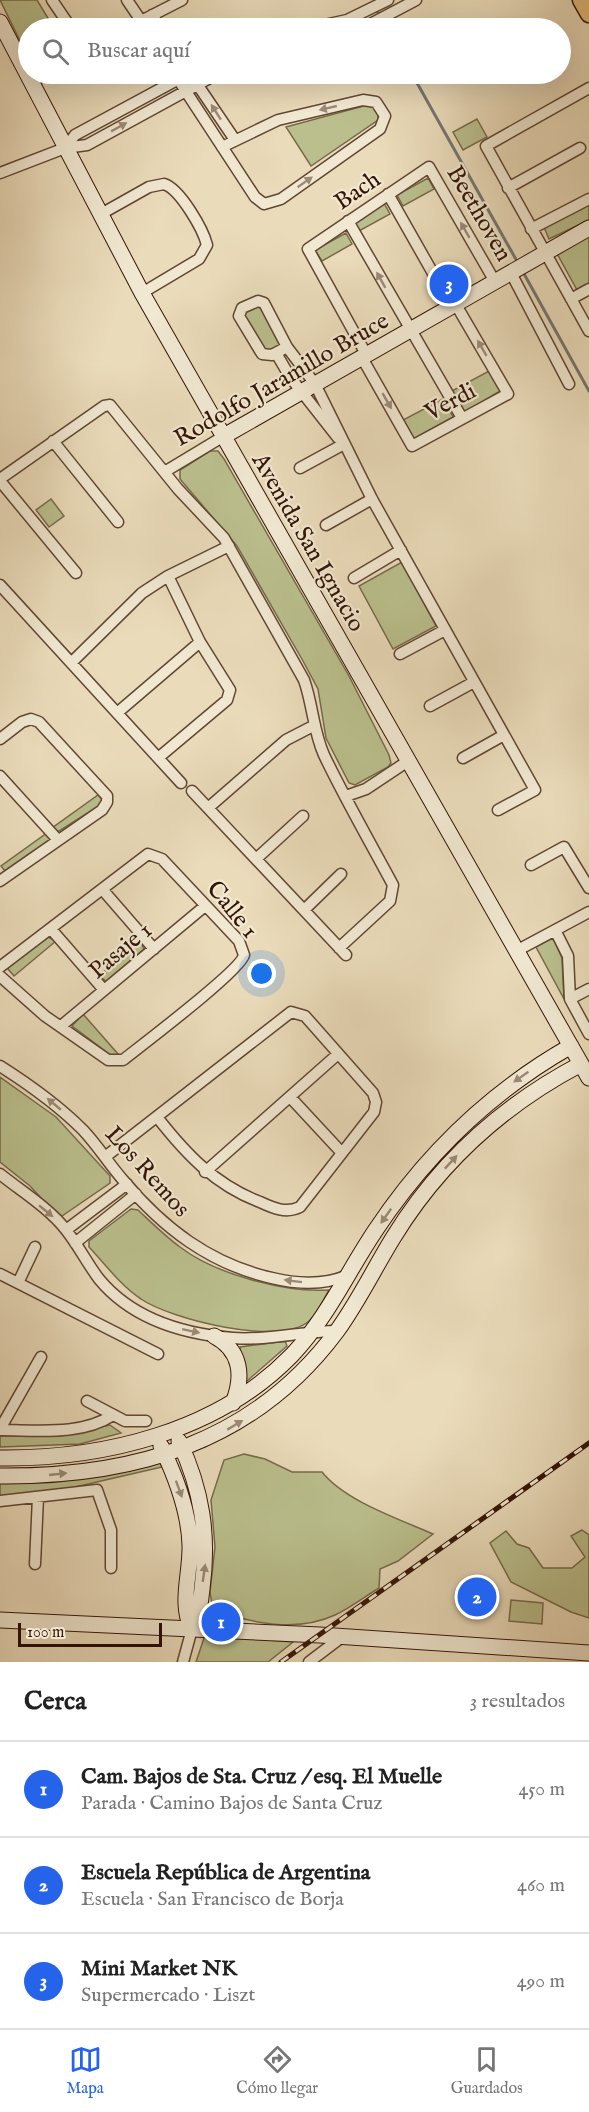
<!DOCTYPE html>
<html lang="es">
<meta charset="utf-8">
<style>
:root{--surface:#fff;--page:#f6f6f6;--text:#222;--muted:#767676;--line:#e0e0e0;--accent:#2563eb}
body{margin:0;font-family:"IM FELL English",serif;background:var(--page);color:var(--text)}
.scale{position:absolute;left:18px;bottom:15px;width:144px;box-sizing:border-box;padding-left:6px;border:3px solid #341406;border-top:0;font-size:16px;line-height:21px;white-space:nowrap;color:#341406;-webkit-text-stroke:4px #f1e8d2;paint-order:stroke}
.you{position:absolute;left:262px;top:974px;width:21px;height:21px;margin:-15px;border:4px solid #fff;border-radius:50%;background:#1a73e8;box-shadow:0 0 0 9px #1a73e833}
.badge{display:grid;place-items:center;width:39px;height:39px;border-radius:50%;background:var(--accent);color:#fff;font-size:20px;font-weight:700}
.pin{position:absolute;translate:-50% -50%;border:3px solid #fff;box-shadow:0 2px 6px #0006}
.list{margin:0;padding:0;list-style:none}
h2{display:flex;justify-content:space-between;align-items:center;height:78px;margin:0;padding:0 24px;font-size:26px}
h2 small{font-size:20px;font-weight:400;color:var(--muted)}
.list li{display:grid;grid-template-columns:39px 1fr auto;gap:18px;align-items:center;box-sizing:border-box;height:96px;padding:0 24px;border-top:2px solid var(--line)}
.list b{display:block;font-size:22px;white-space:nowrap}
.list p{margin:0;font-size:20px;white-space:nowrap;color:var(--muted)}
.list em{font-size:20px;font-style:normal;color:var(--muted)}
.icon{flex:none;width:33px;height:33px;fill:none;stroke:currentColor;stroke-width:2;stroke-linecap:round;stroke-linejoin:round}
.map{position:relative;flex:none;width:589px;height:1662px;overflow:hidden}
.search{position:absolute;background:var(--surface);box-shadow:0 6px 24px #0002;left:18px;right:18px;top:18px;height:66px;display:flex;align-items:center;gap:15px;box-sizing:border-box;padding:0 21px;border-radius:33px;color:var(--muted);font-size:22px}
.sheet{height:366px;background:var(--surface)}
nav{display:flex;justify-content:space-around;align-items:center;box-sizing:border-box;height:84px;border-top:2px solid var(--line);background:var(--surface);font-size:16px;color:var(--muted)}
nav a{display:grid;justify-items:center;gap:3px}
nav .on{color:var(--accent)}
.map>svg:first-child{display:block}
.green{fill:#babf8d;stroke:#776a4a;stroke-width:1.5}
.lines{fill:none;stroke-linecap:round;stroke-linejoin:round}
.stream{stroke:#747673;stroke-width:3}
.street-casing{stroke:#624633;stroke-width:13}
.secondary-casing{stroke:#341406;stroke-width:17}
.primary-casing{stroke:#341406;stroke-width:19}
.street{stroke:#f1e8d2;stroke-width:10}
.secondary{stroke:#f1e8d2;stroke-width:15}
.primary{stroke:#e5be7d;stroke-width:16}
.rail-casing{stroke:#341406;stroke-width:5}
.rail{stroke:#f1e8d2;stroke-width:3;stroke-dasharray:9;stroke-linecap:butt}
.oneway{fill:#9c8976}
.labels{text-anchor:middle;stroke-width:4.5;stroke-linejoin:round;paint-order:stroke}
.street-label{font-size:24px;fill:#341406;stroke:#f1e8d2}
</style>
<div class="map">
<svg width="589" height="1662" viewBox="0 0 589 1662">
<rect width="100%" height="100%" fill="#eadbba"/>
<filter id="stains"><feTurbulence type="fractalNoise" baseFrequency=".00333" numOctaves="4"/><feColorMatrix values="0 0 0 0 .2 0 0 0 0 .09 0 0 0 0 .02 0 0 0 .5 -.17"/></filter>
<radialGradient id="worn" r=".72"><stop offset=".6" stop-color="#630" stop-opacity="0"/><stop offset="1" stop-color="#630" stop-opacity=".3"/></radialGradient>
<!-- green -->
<path class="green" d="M0 0H37L54 28H28V57Z
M371 104 378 110V120L311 166 286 127Z
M477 119 487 137 463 150 453 132Z
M428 178 434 189 403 206 397 195Z
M384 203 390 214 359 231 353 220Z
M589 205V220L549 239 544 227Z
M589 232V284L577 290 555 250Z
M346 233 352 244 322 261 315 250Z
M258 301 287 347 268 355 239 311Z
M489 371 500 391 462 414 450 392Z
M443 399 453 417 413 439 403 420Z
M210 451H218L224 459 349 676 389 755 391 763 388 767 355 785 349 783 326 738 318 689 303 661 237 546 180 479V470Z
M51 499 64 516 49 527 36 510Z
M402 562 436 626 393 649 359 586Z
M98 795 103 800 102 804 56 833 52 828Z
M47 833 51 842 8 871H5L1 866Z
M48 937 56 941 14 976 8 969 9 966Z
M551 939 554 940 562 958 564 999 536 947Z
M140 941 144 949 106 981 99 976Z
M83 1014 118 1054 112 1056 72 1026Z
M0 1077 56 1117 110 1176V1183L62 1216 57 1215 30 1186 0 1162Z
M131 1209 138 1210C152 1223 165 1236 180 1247 215 1274 285 1293 329 1290 323 1300 317 1314 309 1321 280 1347 170 1319 141 1299 121 1286 105 1264 89 1247V1241Z
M285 1341 287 1346 247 1381 244 1378 240 1347Z
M110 1425 121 1433 80 1444 0 1447V1436H60Z
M244 1454 265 1459 292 1472H322C345 1501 399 1519 433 1534L398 1561 380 1569 379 1588C364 1597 350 1608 335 1615 296 1633 252 1623 213 1610L210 1592 215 1547 211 1500 224 1460Z
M159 1460 162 1467 62 1490 0 1496V1480Z
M582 1530 589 1535V1618L571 1612 511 1582 490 1543 506 1531 517 1544 529 1548 543 1568H572L585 1557 571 1536Z
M511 1600 543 1603 542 1624 509 1621Z
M205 1635 293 1642 268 1662H196Z"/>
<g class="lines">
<!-- stream -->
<path class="stream" d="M376 9 387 28
M412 74 518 263
M523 272 589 391"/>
<defs>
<path id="street" d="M52 0 71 28
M127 0 146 28
M152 15 161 28
M141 21 182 0
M311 28 347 20 388 0
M363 28 416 0
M175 74 185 90 255 197 264 204 281 199 380 129 385 116 376 102 363 100 278 120 222 147
M193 78 235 140
M31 82 46 74
M589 88 486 146 589 331
M65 148 75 135 188 74
M0 173 65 148 87 145 217 74
M508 188 580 148
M388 194 451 305
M101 214 149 187 164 184C180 189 203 229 207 245L199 259 142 293
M348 221 462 418
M531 229 589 199
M510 271 569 384
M571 299 589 289
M258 301 264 303 287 347 272 355 262 354 239 316 242 308Z
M287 347 315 384 372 499 535 790 498 810
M276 353 290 377 338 438
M366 354 308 249 429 167 494 280
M361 356 412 446 508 394 455 303
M53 441 118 522
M300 468 344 444
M166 471 224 436
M0 479 104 406 110 405 178 489 224 538 304 680C313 705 313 731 324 755 345 799 370 842 393 885L390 901 339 948
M0 481 76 573
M326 525 372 499
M354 578 401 550
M0 585 181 783
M400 654 445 630
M71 663 142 593 168 576 229 546
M430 706 474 682
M117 713 200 642
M0 739 22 722 31 719 39 722 107 796V802L102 810 0 881
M158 758 227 700 230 690 200 642 168 576
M463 758 504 735
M0 776 58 840
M192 791 346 955
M346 796 366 789 408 761
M208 808 286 740 315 725
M256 859 303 816
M531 865 564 847 589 888
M102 889 154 949
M304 910 341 874
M51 929 104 990
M555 930 568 956 570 999 589 1034
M518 950 589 912
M0 967 148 854 162 859 239 941 244 955C241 970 142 1045 123 1060H108L45 1016 0 976
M570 999 589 989
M61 1026 205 906
M0 1066C30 1085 58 1105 83 1130 98 1146 109 1164 123 1180 163 1228 210 1264 272 1278 297 1284 323 1286 348 1275
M290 1097 342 1153
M105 1157 291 1012 305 1016 373 1093 376 1102 374 1112 300 1207C286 1214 273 1208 260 1202 215 1185 186 1154 157 1117
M205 1172 338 1054
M0 1174C21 1191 49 1208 66 1230 78 1245 87 1263 99 1279 132 1319 183 1334 233 1338 268 1341 302 1331 337 1331
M66 1230 127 1184
M75 1243 136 1194
M0 1274 158 1354
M18 1283 35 1247
M87 1401 125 1421H146
M0 1429 41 1357
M0 1430C37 1430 81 1436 113 1415
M0 1501 97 1490 111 1530V1568
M35 1564 38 1497
M183 1662 192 1629
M309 1662 342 1637"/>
<path id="secondary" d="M0 22 142 293 589 1078
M224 436 589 228
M214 1336C241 1350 244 1376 233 1403
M179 1441C202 1490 209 1535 202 1589 200 1603 200 1617 192 1629
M161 1446C176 1477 189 1511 190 1545 191 1573 179 1603 192 1629
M0 1458C104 1459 217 1432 292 1355 327 1318 347 1273 375 1231 426 1154 490 1092 571 1046
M0 1476C134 1477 254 1443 337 1331 358 1302 374 1269 393 1238 439 1163 503 1105 581 1064
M0 1620 320 1635 589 1653"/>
<path id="primary" d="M581 0 589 14"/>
</defs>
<!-- street casing -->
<use href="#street" class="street-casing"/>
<!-- secondary casing -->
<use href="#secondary" class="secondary-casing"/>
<!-- primary casing -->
<use href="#primary" class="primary-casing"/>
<!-- street -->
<use href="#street" class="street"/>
<!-- secondary -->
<use href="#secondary" class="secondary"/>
<!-- primary -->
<use href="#primary" class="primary"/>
<defs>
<path id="rail" d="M281 1662 589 1443"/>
</defs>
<!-- rail casing -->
<use href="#rail" class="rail-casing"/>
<!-- rail -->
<use href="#rail" class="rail"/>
</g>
<!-- one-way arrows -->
<defs><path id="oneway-solid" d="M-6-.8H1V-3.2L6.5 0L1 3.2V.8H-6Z" transform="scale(1.5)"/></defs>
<g class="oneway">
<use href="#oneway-solid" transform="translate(328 108) rotate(167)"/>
<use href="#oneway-solid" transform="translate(216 112) rotate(-123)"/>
<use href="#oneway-solid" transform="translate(119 127) rotate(-29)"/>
<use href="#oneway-solid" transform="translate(305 182) rotate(-35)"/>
<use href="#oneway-solid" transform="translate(465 230) rotate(-120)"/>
<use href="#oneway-solid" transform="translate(381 280) rotate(-119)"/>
<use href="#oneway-solid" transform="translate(482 348) rotate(-120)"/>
<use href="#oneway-solid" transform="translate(387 401) rotate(60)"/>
<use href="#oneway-solid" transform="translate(521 1077) rotate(145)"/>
<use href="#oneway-solid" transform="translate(54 1104) rotate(-140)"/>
<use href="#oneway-solid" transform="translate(451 1162) rotate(-47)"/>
<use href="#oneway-solid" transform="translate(46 1211) rotate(39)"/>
<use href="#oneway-solid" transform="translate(386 1216) rotate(125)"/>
<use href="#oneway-solid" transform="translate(293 1281) rotate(-173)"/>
<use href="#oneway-solid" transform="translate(191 1331) rotate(12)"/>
<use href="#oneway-solid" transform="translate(235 1425) rotate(-31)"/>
<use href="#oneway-solid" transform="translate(58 1474) rotate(-6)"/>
<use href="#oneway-solid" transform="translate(179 1489) rotate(70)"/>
<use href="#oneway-solid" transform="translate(204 1573) rotate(-82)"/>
</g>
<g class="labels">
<!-- street labels -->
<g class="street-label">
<text transform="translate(357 190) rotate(-34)" y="8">Bach</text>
<text transform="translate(480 213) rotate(60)" y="8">Beethoven</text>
<text transform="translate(281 379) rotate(-30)" y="8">Rodolfo Jaramillo Bruce</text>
<text transform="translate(450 401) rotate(-28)" y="8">Verdi</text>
<text transform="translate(309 542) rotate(60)" y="8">Avenida San Ignacio</text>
<text transform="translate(233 909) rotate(51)" y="8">Calle 1</text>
<text transform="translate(120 950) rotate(-40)" y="8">Pasaje 1</text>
<text transform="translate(148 1171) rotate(48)" y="8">Los Remos</text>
</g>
</g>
<rect width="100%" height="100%" filter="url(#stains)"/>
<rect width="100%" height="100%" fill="url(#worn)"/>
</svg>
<div class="scale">100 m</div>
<div class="you"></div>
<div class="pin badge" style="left:221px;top:1622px">1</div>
<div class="pin badge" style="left:477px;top:1597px">2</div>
<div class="pin badge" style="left:449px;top:284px">3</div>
<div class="search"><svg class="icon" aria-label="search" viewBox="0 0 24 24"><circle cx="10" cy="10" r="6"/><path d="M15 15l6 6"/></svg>Buscar aquí</div>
</div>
<section class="sheet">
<h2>Cerca<small>3 resultados</small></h2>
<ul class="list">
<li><span class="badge">1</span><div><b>Cam. Bajos de Sta. Cruz / esq. El Muelle</b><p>Parada · Camino Bajos de Santa Cruz</p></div><em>450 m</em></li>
<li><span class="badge">2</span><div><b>Escuela República de Argentina</b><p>Escuela · San Francisco de Borja</p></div><em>460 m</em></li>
<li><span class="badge">3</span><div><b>Mini Market NK</b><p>Supermercado · Liszt</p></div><em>490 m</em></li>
</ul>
</section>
<nav>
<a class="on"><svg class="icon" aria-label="map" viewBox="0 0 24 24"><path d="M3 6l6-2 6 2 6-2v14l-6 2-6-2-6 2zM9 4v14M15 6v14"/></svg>Mapa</a>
<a><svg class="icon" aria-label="directions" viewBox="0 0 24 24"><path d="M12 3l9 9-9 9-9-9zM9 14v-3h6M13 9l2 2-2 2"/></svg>Cómo llegar</a>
<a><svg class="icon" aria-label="saved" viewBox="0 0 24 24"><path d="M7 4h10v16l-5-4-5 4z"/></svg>Guardados</a>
</nav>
